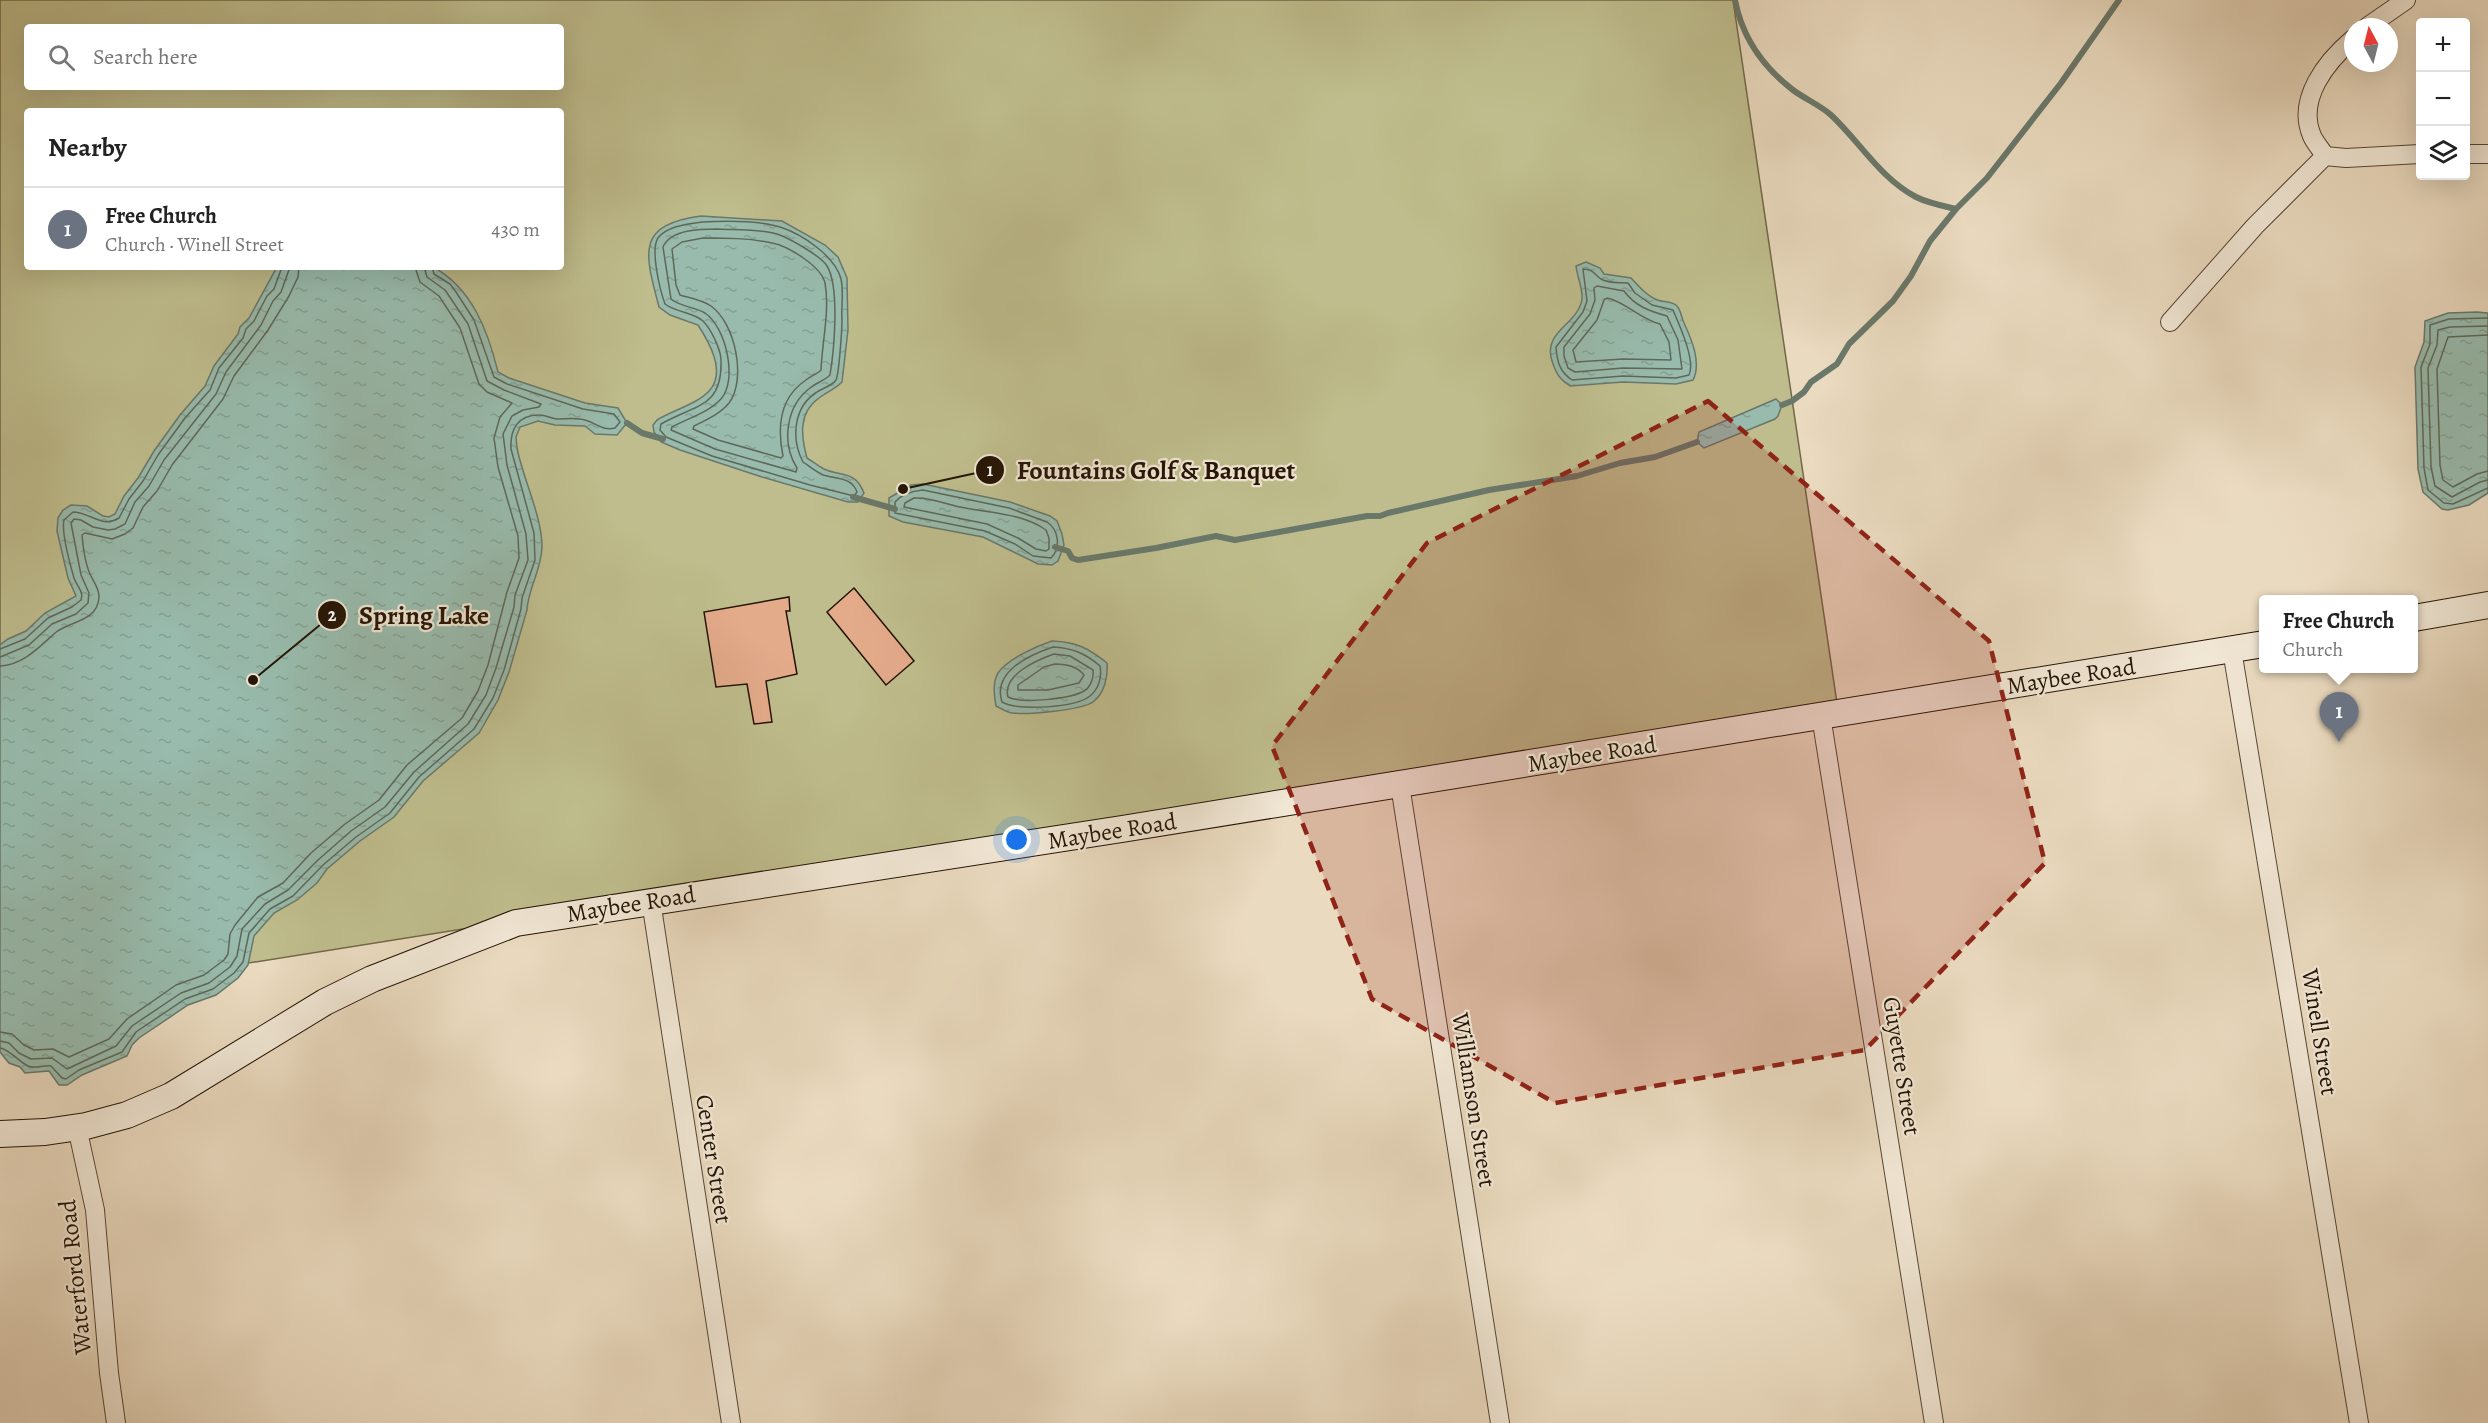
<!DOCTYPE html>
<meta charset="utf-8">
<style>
:root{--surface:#fff;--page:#f2f2f2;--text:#222;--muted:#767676;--line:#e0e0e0;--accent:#111827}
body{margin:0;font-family:Alegreya,serif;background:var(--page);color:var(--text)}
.controls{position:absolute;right:18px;top:18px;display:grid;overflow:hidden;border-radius:6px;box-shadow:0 6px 24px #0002}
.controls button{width:54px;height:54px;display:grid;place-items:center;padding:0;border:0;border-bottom:2px solid var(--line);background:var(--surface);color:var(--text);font:30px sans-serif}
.compass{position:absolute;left:2344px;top:18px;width:54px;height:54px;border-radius:50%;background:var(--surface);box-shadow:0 6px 24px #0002;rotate:353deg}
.you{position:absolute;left:1017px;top:840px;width:21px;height:21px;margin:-15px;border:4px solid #fff;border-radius:50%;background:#1a73e8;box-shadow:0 0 0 9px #1a73e833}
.badge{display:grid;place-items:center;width:39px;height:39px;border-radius:50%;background:var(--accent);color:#fff;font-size:20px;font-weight:700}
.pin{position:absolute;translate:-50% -50px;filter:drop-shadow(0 2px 3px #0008)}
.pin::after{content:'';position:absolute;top:32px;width:21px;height:18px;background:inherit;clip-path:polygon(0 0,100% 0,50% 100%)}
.popup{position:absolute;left:2259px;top:595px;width:159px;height:78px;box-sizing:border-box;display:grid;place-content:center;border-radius:6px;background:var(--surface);filter:drop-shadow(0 2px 4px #0005);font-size:20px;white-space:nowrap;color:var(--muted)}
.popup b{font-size:22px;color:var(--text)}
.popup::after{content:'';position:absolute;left:50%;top:100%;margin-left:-12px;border:12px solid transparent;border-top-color:var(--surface)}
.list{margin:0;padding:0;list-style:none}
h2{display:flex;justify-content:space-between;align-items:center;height:78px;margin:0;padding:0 24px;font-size:26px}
h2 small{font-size:20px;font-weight:400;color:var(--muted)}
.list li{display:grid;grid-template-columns:39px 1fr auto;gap:18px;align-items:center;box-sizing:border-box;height:84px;padding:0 24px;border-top:2px solid var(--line)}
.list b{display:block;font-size:22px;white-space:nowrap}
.list p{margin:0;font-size:20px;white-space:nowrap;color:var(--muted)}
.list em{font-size:20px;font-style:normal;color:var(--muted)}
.icon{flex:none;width:33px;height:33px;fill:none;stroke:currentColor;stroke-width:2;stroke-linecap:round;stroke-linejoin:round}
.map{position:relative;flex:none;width:2488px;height:1423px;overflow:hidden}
.search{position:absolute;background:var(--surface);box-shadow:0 6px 24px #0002;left:24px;top:24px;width:540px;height:66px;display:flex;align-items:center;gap:15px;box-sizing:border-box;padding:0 21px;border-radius:6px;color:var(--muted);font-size:22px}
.panel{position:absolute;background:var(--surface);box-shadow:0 6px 24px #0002;left:24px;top:108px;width:540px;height:162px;border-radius:6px}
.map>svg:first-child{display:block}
.green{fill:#bfbd8d;stroke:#726849;stroke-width:1.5;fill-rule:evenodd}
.water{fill:url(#water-ripples);stroke:#6a786a;stroke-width:1.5}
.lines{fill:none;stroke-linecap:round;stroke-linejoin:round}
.shore{stroke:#5e6859;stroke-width:1.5}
.stream{stroke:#6a786a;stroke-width:6}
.building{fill:#e4ab8b;stroke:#241405;stroke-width:1.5}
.minor-casing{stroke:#564634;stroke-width:20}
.secondary-casing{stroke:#241405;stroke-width:28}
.minor{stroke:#f1e7d5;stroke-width:18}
.secondary{stroke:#f1e7d5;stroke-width:26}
.marked{fill:#8f2418;fill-opacity:0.2;stroke:#8f2418;stroke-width:4.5;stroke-dasharray:12 8;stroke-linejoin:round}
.labels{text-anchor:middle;stroke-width:4.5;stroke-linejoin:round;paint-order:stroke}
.street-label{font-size:24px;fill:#241405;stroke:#f1e7d5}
.leader{fill:none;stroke:#241405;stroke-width:2}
.callout-dot{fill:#241405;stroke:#f1e7d5;stroke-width:2}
.mark-label{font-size:18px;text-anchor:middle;font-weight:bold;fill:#fff}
.callout-label{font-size:26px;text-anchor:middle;font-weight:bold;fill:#241405;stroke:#f1e7d5;stroke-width:4.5;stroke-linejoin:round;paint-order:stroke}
</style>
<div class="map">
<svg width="2488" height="1423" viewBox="0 0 2488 1423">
<defs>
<pattern id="water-ripples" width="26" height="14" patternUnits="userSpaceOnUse" patternTransform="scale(1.5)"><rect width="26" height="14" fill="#98bbad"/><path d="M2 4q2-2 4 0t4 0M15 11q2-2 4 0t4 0" fill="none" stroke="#83a093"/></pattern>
</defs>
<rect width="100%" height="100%" fill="#eadabf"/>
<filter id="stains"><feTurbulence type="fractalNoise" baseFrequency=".00333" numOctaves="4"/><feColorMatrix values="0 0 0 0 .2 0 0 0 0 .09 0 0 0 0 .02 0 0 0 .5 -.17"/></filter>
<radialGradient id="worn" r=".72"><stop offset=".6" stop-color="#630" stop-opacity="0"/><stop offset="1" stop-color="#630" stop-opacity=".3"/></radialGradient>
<!-- green -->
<path class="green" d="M0 0H1733L1838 710 29 998 0 817ZM27 27H561V87H27ZM27 111H561V267H27Z"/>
<!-- water -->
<path class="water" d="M701 216 782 221 825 245 838 257 847 278 848 330 842 382C835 389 827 392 819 398 798 413 801 436 807 458 812 461 818 466 824 469 842 477 855 470 864 493L858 502H848L762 477 680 450 661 442 654 432 653 425 657 420C673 410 698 404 710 390 726 371 709 342 698 325L670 315 659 307C645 253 635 225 701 216Z
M1586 262 1600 268 1604 274 1631 278C1639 286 1644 294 1655 299 1662 303 1671 300 1677 306 1681 310 1681 317 1684 323 1691 338 1702 363 1693 380L1676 384 1623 382 1570 386C1560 379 1557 375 1553 364 1540 331 1578 326 1582 299 1583 289 1577 276 1576 266Z
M277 267H433C472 288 488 331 498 372L509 378 585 403 618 408 627 423 617 435 595 434 585 426 555 425 538 421 520 427 516 437 517 448C523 479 542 516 542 547 541 572 528 588 527 610L509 672 498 700 479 733 423 781 394 817 360 841 327 869 317 883 297 900 274 913 254 936 248 965 238 978 216 995 188 1005 139 1038 132 1045 127 1056 82 1075 67 1085H59L49 1071 25 1073 20 1067 9 1063 0 1052V645L8 639 26 631 45 613 76 596 68 578 57 531 58 518 63 510 71 505 87 506 103 516 109 517 115 514 124 496 138 478 154 451 180 415 205 386 214 366 238 334 240 327 249 318Z
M2477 312 2488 313V493L2469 505 2448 510 2442 509 2423 492 2418 469 2415 367 2424 342 2425 321 2448 313Z
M1776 399 1782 405 1778 416 1775 419 1704 448 1697 442 1699 432Z
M923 484 1010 502 1050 516 1057 521 1062 534 1064 545 1058 561 1052 565 1038 564 983 537 903 522 889 516V498L911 485Z
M1052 641C1077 642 1088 648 1107 663 1108 676 1105 693 1093 702 1081 710 1028 715 1013 713 1007 713 1002 709 996 706 994 696 992 683 998 673 1007 659 1037 646 1052 641Z"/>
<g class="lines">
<!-- shore -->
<path class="shore" d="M702 222C724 221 759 220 780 227 802 234 835 256 841 279 844 292 841 307 842 320 842 329 839 374 836 380 832 386 823 388 817 392 793 407 791 439 803 462 809 466 816 472 823 475 836 479 852 477 857 492L854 496 810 485 712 456 666 437 660 430 661 424C696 404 723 408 721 359 720 348 711 329 703 321 695 313 675 312 665 304 660 290 650 250 658 238 667 226 688 224 702 222Z
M718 229C737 230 760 229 777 234 789 238 821 256 827 266 840 287 834 351 830 375 824 381 816 383 810 388 786 406 781 443 797 468L796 472 715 449 671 430 672 427C688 418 708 413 721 399 738 380 726 327 705 313 695 307 681 307 671 299L663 247C671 229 701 229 718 229Z
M703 238C726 238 750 238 772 243 788 246 821 266 825 283 830 310 822 343 821 370 817 374 811 376 806 380 779 398 777 427 783 456L781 458 718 440 693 429 694 426C706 420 720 414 729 403 747 379 735 323 711 306 702 300 690 298 680 295L676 285 672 249 682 242Z
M1583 269C1593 269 1594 274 1601 279 1609 284 1619 282 1628 283L1635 293 1652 305 1673 310C1679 324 1696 361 1689 375L1676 378 1623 376 1572 380C1560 372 1557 362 1556 347L1583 312 1587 301Z
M1597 286 1624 291C1635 306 1649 311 1667 316L1678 340 1682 369 1623 368 1575 372 1568 368 1564 356V347L1590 314 1595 300 1594 288Z
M1607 298C1626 302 1640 319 1660 324L1669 342 1671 360 1623 359 1576 362 1573 350 1597 320 1604 300Z
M2488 318 2449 319 2430 325V344L2421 367 2424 468 2428 490 2444 503 2453 504 2488 488
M2488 326 2450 327 2438 330 2437 345 2428 368 2431 467 2435 486 2452 497 2480 482 2488 480
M2488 335 2448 337 2437 369 2440 465 2443 480 2453 487 2477 474 2488 471
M923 490 1009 508 1047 522C1059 530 1061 548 1051 558L1033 556 1015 544 985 531 895 513V502C902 494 912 491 923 490Z
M914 498C930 497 945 504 960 507 988 513 1022 513 1046 530L1049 538V549L1046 551 1036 549 1018 538 987 524 904 507 905 503Z
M1053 647C1072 648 1085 653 1100 666 1102 676 1099 689 1090 696 1075 708 1018 711 1002 702 992 672 1029 655 1053 647Z
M0 649 25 639 48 618 72 607 81 600C84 591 77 587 74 578 70 564 61 533 64 520L73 512C90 512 102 529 119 518L129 499 143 481 158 455 185 418 210 390 219 368 243 338 246 329 254 321 267 296 274 289 282 267
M1054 654 1070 656 1093 670C1094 677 1091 687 1084 691 1070 699 1022 704 1008 697 1002 675 1037 660 1054 654Z
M0 657 29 645 52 624 76 614 88 603 89 593 81 575 71 523 74 519 81 520 93 527 108 530 115 529 125 524 135 502 149 486 164 460 216 394 226 372 261 325 273 301 281 292 290 267
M1055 664C1066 664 1077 666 1084 675L1079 683 1048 690H1018V685L1044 667Z
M0 666C23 665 39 647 55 633 69 621 98 622 99 597 99 588 94 583 91 576 85 565 83 546 82 535L85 533 112 539 125 534 133 528 143 507 157 491 172 465 223 399 234 376 268 330 289 296 298 277 299 267
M0 1032 12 1034 24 1045 34 1050 53 1049 69 1057 109 1039 127 1019 176 985 204 975 224 960 228 954 230 934 235 925 258 897 283 883 311 853 345 824 379 800 407 765 462 718 478 691 488 665 507 592 519 558 518 536 498 467 494 438 500 417 512 403 487 392 479 384 460 328 439 296 420 282 415 267
M0 1041 9 1043 19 1053 31 1059 52 1058 67 1069 116 1046 132 1026 181 993 209 983 230 967 237 956 242 929 265 904 288 890 318 860 351 831 385 807 414 772 468 724 486 695 496 668 514 607 515 595 528 560 526 534 507 465 503 434 512 416 523 410 539 407 541 404 504 390 487 381 468 324 445 290 427 277 424 267
M0 1048C9 1049 19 1062 28 1066 33 1069 44 1065 51 1066L62 1078 66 1079 79 1070 122 1052 136 1032 185 999 213 989 234 973 243 962 249 933 270 909 293 896 323 865 356 837 390 813 419 777 474 729 493 698 504 670 521 609 522 598 535 560 534 533 511 449C510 430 517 415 539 415 545 415 551 418 557 419 566 419 576 417 585 420 596 423 602 431 615 428L620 422 614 414 583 409 507 384 494 377 474 320 456 292 450 284 434 274 432 267"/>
<!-- stream -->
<path class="stream" d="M1735 0C1742 37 1763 67 1793 90 1805 99 1820 105 1831 115 1860 142 1880 178 1916 197 1928 203 1943 206 1956 209
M1782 405 1792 401 1804 392 1811 382 1837 364 1849 344 1893 301 1911 276 1930 241 1956 209 1987 178 2061 83 2119 0
M627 423 642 433 663 439
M853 497 895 509
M1055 547 1068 551 1072 558 1078 560 1156 548 1216 536 1235 540 1367 516H1380L1388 513 1489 490 1577 476 1620 463 1655 457 1697 442"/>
</g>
<!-- building -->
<path class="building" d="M854 588 914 661 886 685 827 612Z
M789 597 790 611H786L797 674 766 681 772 722 754 724 747 684 716 687 704 612Z"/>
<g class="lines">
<defs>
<path id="minor" d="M2367 27 2406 0
M2466 154H2488
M2325 156C2321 149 2315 143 2312 136 2296 99 2327 61 2353 39
M2170 322 2255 226 2325 156 2346 158 2420 154
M2232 650 2359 1423
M1821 716 1934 1423
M1400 785 1500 1423
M651 901 731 1423
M77 1127 95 1210 109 1373 116 1423"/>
<path id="secondary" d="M2414 618 2488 605
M0 1134 45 1132 86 1126 127 1115 171 1096 325 1002 372 979 516 923 1122 829 2264 644"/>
</defs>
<!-- minor casing -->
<use href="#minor" class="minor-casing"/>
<!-- secondary casing -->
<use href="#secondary" class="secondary-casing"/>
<!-- minor -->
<use href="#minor" class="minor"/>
<!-- secondary -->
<use href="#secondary" class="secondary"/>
</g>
<!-- marked area -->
<path class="marked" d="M1708 401 1989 641 2045 863 1865 1050 1555 1103 1372 999 1272 746 1427 543Z"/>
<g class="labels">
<!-- street labels -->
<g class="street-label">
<text transform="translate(2071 676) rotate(-9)" y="8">Maybee Road</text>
<text transform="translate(1592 754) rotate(-9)" y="8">Maybee Road</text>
<text transform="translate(1112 831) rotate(-9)" y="8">Maybee Road</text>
<text transform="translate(631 904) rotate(-9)" y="8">Maybee Road</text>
<text transform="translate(2320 1032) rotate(81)" y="8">Winell Street</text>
<text transform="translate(1902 1066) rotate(81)" y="8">Guyette Street</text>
<text transform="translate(1474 1100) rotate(81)" y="8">Williamson Street</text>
<text transform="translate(714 1159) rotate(81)" y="8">Center Street</text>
<text transform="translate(75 1277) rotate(-96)" y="8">Waterford Road</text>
</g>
</g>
<!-- callouts -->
<path class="leader" d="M903 489L990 470M253 680L332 615"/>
<g class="callout-dot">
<circle cx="903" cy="489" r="6"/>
<circle cx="253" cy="680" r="6"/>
<circle cx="990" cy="470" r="15"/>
<circle cx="332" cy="615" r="15"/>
</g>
<g class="mark-label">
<text x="990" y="476">1</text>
<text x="332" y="621">2</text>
</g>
<g class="callout-label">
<text x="1156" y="479">Fountains Golf &amp; Banquet</text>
<text x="424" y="624">Spring Lake</text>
</g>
<rect width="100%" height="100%" filter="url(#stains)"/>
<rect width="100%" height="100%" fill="url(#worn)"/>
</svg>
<div class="controls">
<button>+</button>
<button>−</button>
<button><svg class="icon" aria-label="layers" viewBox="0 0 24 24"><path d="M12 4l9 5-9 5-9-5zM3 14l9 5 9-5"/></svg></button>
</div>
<svg class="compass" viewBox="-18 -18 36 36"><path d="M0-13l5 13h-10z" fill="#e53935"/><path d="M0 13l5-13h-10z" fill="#767676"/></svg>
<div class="you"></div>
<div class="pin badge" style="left:2339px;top:742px;background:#6b7280">1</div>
<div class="popup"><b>Free Church</b>Church</div>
<div class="search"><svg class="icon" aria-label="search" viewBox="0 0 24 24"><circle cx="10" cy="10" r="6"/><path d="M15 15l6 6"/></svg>Search here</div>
<section class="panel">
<h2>Nearby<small></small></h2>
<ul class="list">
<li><span class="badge" style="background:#6b7280">1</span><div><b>Free Church</b><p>Church · Winell Street</p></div><em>430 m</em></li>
</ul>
</section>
</div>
